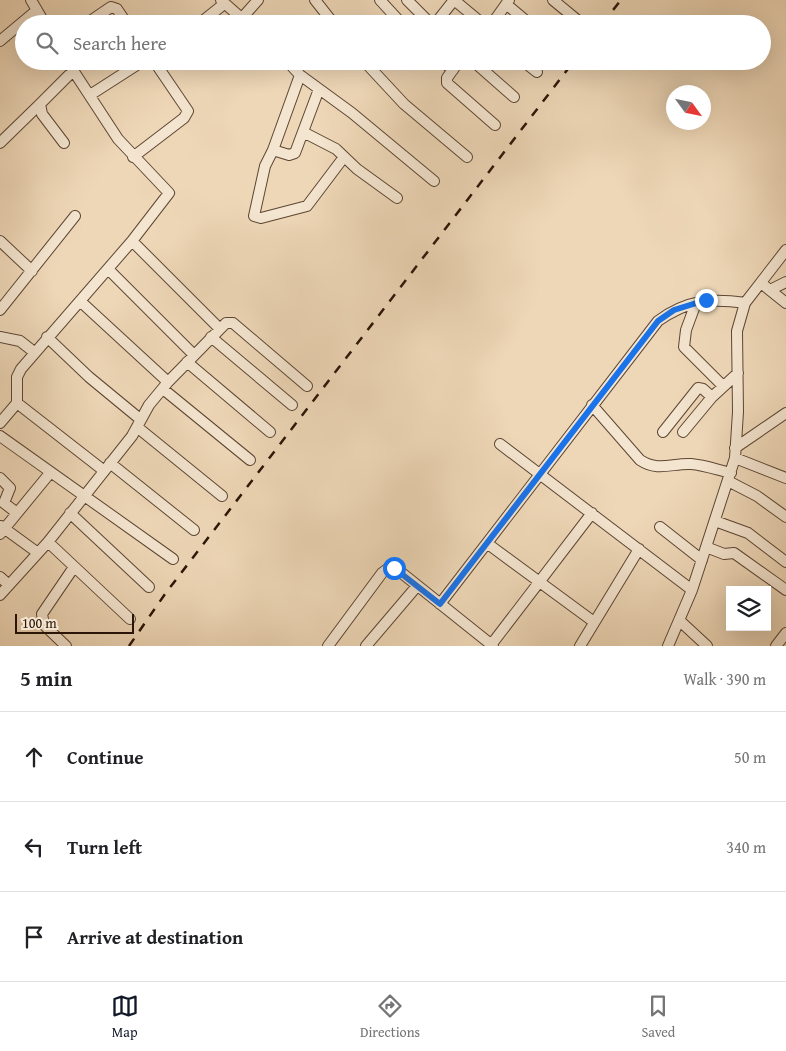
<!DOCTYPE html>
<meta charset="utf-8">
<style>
:root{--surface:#fff;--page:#f6f6f6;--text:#202124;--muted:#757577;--line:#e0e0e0;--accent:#111827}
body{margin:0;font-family:"Gentium Book Plus",serif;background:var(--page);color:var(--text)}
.controls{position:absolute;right:15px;bottom:15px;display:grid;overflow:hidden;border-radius:0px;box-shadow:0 5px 20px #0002}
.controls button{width:45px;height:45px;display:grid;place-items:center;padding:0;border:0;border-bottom:1px solid var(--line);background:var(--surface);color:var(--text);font:25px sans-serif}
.compass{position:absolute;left:666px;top:85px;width:45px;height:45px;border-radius:50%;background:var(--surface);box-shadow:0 5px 20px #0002;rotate:123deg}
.scale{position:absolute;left:15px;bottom:12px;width:119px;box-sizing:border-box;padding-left:5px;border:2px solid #2b1507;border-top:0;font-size:14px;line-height:18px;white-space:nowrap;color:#2b1507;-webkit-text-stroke:4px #f4e5d0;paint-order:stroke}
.stop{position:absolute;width:15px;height:15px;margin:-11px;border:4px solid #1a73e8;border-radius:50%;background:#fff}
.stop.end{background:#1a73e8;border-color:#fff;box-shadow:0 1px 5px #0008}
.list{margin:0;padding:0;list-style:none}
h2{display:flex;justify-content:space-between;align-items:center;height:65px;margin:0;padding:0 20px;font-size:21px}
h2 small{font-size:16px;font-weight:400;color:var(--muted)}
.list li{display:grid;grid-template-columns:32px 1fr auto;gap:15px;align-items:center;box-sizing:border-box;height:90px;padding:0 20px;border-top:1px solid var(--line)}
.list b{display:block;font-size:19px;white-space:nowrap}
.list em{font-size:16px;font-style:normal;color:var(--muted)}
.icon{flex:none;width:28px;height:28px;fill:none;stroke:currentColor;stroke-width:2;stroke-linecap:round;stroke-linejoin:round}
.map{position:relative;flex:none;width:786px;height:646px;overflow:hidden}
.search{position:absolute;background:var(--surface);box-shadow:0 5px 20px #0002;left:15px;right:15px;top:15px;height:55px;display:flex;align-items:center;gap:12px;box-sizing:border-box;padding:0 18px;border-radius:28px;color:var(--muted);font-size:19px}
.sheet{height:335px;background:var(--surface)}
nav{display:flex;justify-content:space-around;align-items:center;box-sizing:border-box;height:70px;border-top:1px solid var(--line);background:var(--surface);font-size:14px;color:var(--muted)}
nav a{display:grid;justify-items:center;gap:2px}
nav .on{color:var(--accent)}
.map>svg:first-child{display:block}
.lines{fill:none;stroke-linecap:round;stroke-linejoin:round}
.minor-casing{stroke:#5c4633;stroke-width:12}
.minor{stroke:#f4e5d0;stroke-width:10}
.rail{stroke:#2b1507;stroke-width:2.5;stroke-dasharray:9 9;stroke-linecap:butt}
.route{stroke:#1a73e8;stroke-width:6}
</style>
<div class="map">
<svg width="786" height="646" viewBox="0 0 786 646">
<rect width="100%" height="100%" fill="#eed7b7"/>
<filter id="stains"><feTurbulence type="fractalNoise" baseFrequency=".004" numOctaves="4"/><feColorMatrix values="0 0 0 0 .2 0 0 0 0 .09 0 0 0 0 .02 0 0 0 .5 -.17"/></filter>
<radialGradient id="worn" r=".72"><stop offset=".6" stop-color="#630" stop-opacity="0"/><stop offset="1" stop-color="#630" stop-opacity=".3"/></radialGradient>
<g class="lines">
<defs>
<path id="minor" d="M31 0 45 24
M221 0 248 24
M315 0 334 24
M380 0 402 24
M407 0 431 24
M454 0 483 24
M553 0 576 19
M506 4 530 24
M241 19 258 0
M86 24 111 7 117 9 127 24
M199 24 224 4
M435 24 454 0
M492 24 509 0
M0 41 37 10
M287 61 300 75 352 113 434 181
M364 61 404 104 467 157
M442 61 453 70
M459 61 447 78V83L495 125
M473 61 514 97
M523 61 537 72
M300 75 273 150 265 166 254 216 261 218 307 206 344 157
M90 95 143 61
M303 132 336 149 357 169 397 198
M0 143 40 104
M64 143 42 114 40 104 73 71
M273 150 289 155 295 153 319 89
M133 157 184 118 188 111 154 61
M0 241 32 271
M132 241 220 329 226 323H233L307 386
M108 269 194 355
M761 283 786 303
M770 290 786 282
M80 301 168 382
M696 303 686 330 684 347 723 386
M0 310 75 216
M0 337 20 341 34 352
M47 337 89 377 140 419
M211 337 292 405
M187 362 270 432
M163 389 250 460
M17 403 103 470
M592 405 640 460C658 472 672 463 691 464 704 465 718 470 731 473
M0 423 17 403V377L21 369 132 241 169 193 118 139 67 61
M137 427 222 496
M663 432 698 388 703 389 712 397
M683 432 712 397 738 373
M0 436 173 559
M500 444 692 590
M735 448 786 413
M735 458 786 478
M110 463 194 530
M0 478 10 488 4 503 17 513
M728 481 757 496 786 517
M70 513 149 587
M715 521 748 533 786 562
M1 526 38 553
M660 527 702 560
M0 534 50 473
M48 542 130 619
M488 544 594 622
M706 547 724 554 734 553 786 590
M0 577 9 585
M0 595 48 542 132 436 149 405 168 382 220 329
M440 604 658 321C687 300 710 298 745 303
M680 621 707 646
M491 645 592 513
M66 646 44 625 42 614 74 567
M328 646 382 573 390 567 398 570 493 646
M366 646 417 586
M580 646 639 549
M668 646 692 590 735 458 738 412 737 331 745 303 786 250
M776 646 786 633"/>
</defs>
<!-- minor casing -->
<use href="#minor" class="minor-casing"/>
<!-- minor -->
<use href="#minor" class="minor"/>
<!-- rail -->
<path class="rail" d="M602 24 621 0
M129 646 165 594 574 61"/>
</g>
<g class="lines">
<!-- route -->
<path class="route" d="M394 568 440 604 658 321 674 310 706 300"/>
</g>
<rect width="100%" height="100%" filter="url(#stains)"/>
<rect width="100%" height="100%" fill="url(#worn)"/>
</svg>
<div class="controls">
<button><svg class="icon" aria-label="layers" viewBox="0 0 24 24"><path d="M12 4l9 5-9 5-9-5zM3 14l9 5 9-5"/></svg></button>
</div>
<svg class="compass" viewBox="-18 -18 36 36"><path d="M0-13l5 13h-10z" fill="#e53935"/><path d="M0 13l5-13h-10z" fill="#757577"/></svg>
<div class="scale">100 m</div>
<div class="stop" style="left:394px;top:568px"></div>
<div class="stop end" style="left:706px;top:300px"></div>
<div class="search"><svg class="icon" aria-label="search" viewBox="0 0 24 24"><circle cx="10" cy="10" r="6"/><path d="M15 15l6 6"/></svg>Search here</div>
</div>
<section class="sheet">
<h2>5 min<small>Walk · 390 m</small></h2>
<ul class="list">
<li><svg class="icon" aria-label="ahead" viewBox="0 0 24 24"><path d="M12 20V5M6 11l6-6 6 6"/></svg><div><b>Continue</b></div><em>50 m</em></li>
<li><svg class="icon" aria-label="left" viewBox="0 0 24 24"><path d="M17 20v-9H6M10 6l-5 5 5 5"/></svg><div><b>Turn left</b></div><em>340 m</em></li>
<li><svg class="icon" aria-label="arrive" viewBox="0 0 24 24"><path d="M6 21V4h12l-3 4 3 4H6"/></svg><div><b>Arrive at destination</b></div></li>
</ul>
</section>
<nav>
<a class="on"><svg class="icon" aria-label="map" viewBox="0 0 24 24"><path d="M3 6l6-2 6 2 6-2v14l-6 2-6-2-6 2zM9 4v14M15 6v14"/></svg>Map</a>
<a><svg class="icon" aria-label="directions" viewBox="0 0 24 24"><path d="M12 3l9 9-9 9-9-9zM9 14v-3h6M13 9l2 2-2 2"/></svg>Directions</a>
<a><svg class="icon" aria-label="saved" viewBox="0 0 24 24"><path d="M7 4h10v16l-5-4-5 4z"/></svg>Saved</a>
</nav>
